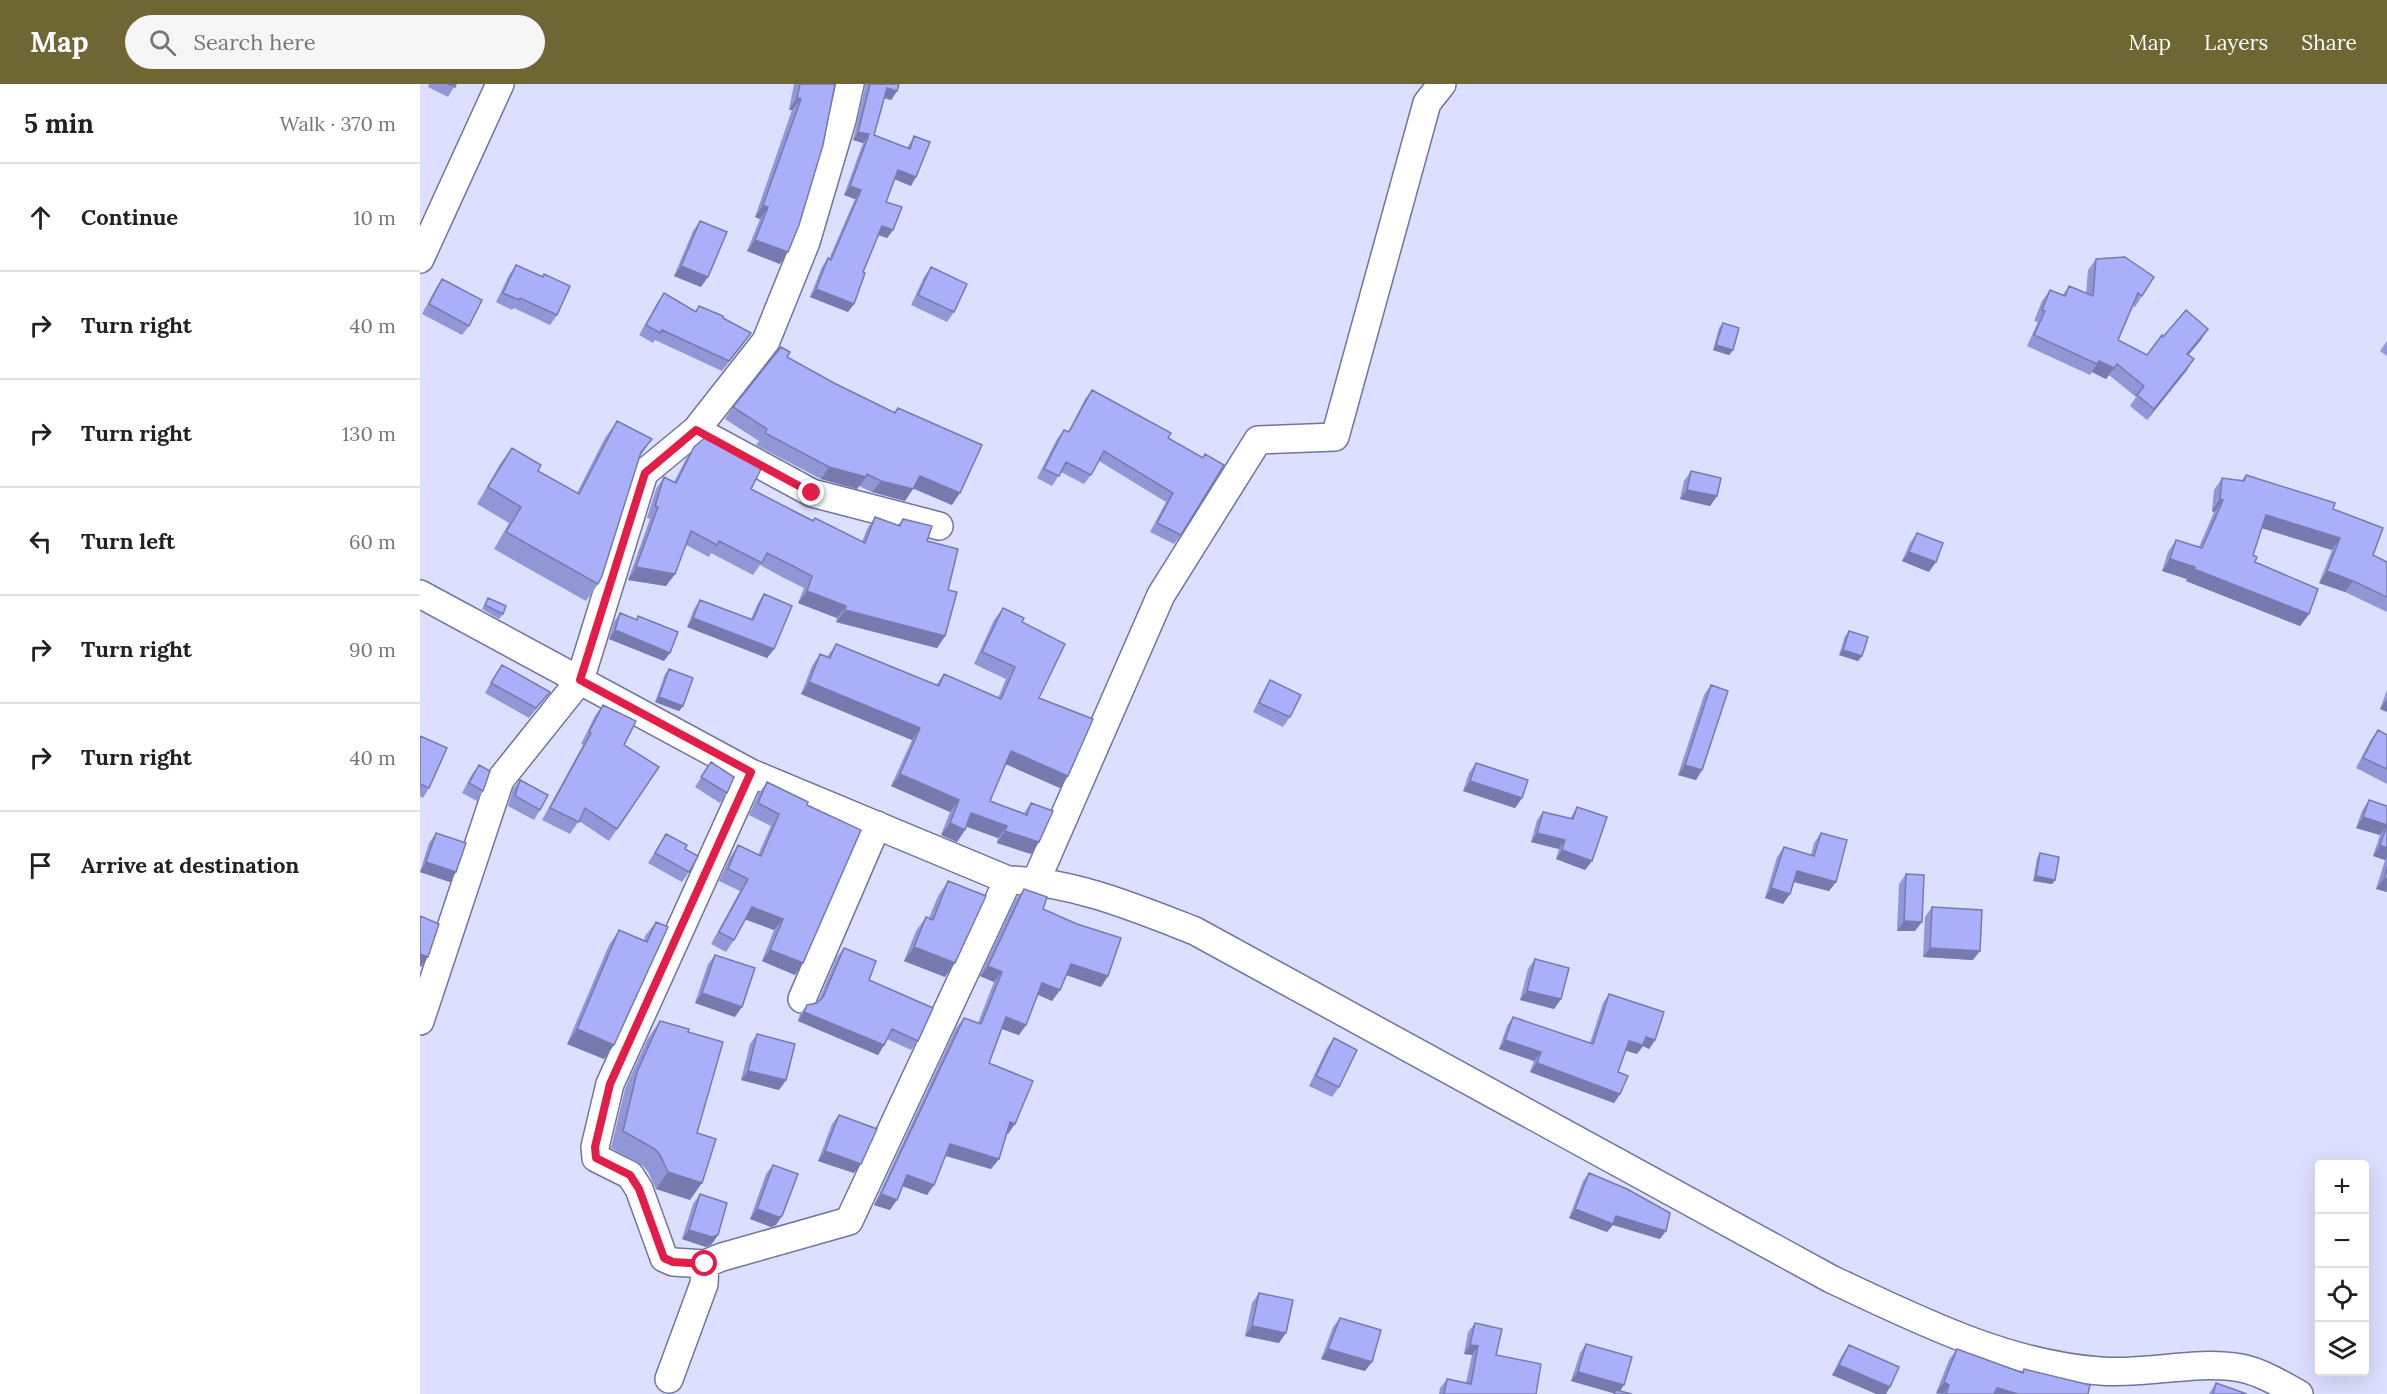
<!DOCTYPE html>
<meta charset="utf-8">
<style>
:root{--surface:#fff;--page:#f6f6f6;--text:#202124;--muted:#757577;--line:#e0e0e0;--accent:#6e6633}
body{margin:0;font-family:Lora,serif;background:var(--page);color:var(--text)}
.controls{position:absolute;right:18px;bottom:18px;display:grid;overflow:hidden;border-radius:6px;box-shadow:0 6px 24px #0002}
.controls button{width:54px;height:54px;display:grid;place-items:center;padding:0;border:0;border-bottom:2px solid var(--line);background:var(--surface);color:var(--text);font:30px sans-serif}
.stop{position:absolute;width:18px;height:18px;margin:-14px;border:4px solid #e11d48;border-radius:50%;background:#fff}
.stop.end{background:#e11d48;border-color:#fff;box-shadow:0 2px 6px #0008}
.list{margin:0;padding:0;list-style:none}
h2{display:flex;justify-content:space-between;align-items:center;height:78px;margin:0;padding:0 24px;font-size:26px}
h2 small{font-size:20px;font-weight:400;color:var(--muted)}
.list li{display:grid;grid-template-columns:39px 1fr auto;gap:18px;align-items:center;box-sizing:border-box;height:108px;padding:0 24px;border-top:2px solid var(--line)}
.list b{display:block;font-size:22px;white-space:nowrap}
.list em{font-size:20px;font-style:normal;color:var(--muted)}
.icon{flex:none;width:33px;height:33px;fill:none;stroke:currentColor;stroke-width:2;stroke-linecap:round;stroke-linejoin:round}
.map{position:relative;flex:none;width:1967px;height:1310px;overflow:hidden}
header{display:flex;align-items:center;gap:36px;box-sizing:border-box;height:84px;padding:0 30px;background:var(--accent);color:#fff}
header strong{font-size:28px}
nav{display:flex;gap:33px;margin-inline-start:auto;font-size:21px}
.search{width:420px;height:54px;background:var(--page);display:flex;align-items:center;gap:15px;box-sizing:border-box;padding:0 21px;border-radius:33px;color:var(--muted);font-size:22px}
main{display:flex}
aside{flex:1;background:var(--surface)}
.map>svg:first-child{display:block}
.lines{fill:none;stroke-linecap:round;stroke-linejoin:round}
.minor-casing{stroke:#7074a1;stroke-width:30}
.minor{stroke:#fff;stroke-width:27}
.wall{fill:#9196d6}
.shaded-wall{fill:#767aae}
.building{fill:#a9aff9;stroke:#767aae;stroke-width:1.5}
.route{stroke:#e11d48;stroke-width:8}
</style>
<header>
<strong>Map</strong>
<div class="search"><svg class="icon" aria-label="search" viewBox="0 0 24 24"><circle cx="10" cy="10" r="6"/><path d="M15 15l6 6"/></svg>Search here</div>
<nav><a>Map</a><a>Layers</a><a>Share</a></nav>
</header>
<main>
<aside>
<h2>5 min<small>Walk · 370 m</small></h2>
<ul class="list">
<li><svg class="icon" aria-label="ahead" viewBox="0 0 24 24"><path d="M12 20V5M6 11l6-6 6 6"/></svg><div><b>Continue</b></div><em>10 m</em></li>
<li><svg class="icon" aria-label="right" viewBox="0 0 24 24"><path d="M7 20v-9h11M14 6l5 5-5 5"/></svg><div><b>Turn right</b></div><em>40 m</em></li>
<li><svg class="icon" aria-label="right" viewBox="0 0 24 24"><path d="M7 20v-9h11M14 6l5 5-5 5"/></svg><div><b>Turn right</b></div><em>130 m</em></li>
<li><svg class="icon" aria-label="left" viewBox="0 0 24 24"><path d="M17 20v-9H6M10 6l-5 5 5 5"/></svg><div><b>Turn left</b></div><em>60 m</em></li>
<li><svg class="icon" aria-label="right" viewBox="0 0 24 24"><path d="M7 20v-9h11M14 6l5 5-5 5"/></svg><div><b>Turn right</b></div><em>90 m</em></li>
<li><svg class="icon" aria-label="right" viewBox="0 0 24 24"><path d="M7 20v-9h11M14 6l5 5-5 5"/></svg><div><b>Turn right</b></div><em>40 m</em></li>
<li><svg class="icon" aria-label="arrive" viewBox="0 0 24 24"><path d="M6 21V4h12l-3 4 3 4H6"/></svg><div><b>Arrive at destination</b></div></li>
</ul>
</aside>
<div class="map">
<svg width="1967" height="1310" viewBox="0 0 1967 1310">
<rect width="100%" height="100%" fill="#dcdffd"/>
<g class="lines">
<defs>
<path id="minor" d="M0 175 80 0
M276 346 392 409 519 442
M0 510 331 689 588 796C652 797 716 824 775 847L1411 1195C1497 1235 1584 1280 1680 1287 1727 1291 1774 1276 1821 1284 1841 1288 1861 1300 1879 1310
M616 797 741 511 838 356 915 353 1007 19 1022 0
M382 915 457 741
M0 937 80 696 160 596 224 389 276 346 346 257 386 158 422 36 430 0
M285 1180 253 1178 244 1174 219 1105 210 1091 176 1074 175 1063 190 1000 331 689
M249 1295 284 1200 285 1180 302 1173 429 1137 588 796"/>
</defs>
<!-- minor casing -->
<use href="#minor" class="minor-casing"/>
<!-- minor -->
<use href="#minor" class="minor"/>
</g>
<!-- wall -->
<path class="wall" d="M9 0H36L28 13 8 3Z
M374 0H415L360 180 327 167 340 135 335 133 372 26H369Z
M445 0H479L477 7 471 16 464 14 454 51 487 64 494 52 491 102 474 95 466 118 473 146 467 154 458 151 443 188 434 220 428 228 390 213 402 183 408 174 409 175 435 115 424 111 443 59 433 56 445 3Z
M280 137 281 203 254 192 273 147Z
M1676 175 1722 212 1715 223 1713 222 1698 256 1727 271 1743 253 1788 245 1768 271 1767 286 1727 336 1710 322 1716 313 1689 291 1686 295 1672 288 1670 291 1607 262 1618 238 1614 237 1622 217 1630 206 1642 212 1649 202 1666 210 1668 186Z
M96 181 122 193 124 190 137 231 130 241 94 224 92 226 76 218 89 191Z
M511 183 534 228 527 238 491 221 504 193Z
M22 195 49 242 42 251 2 230 16 204Z
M244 209 275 227 279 222 303 234 324 259 302 287 235 256 233 259 219 251 237 219Z
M1303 239 1313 266 1309 271 1293 266 1299 244Z
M1967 257V272L1960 267Z
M367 273 414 299 474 328 478 324 532 421 493 404 485 417 452 408 439 402 437 405 401 395 336 361 339 357 305 335 313 323Z
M672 306 748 354 761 451 754 460 730 448 746 418 679 377 671 391 664 400 641 388 632 402 617 394 637 355 644 346 648 348 665 315Z
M197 337 219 373 178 500 166 517 74 465 89 439 57 420 80 380 92 364 118 387 157 409 185 354Z
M274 363 331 405 393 436 442 458 447 445 455 433 478 441 483 435 507 457 528 506 525 552 517 564 416 538 417 534 378 519 384 504 362 493 340 481 333 491 291 469 289 473 266 461 255 490 246 502 208 496 230 435 227 434 236 405 244 393 254 398 266 375Z
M1271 387 1297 412 1290 422 1260 415 1264 397Z
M1826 391 1913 425 1953 471 1967 478V528L1925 508 1899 499 1912 466 1842 444 1833 471 1835 478 1889 530 1880 542 1766 497 1767 495 1742 487 1748 468 1756 456 1779 463 1794 428 1792 427 1794 406 1802 394 1822 396Z
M1497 449 1509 488 1482 477 1490 459Z
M344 510 354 565 347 574 267 543 274 525 280 516 331 535 338 519Z
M68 514 83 530 79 535 62 525Z
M583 524 602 538 619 614 648 692 640 704 586 680 570 717 604 729 611 719 619 758 611 770 577 759 578 754 547 743 537 758 521 751 530 728 471 702 492 656 381 610 392 582 400 570 407 573 416 560 516 601 524 590 578 614 586 595 554 580 574 536Z
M200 529 216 536 218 532 244 577 189 555 194 538Z
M1429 547 1442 572 1438 577 1419 571 1425 552Z
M82 581 130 608 109 634 65 609 75 591Z
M249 585 263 622 259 627 235 618 245 590Z
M850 596 870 633 863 643 833 628 844 606Z
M1291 601 1276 696 1258 691 1284 611Z
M1967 606V628L1960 625Z
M183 621 204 661 239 683 189 757 159 737 150 750 122 736 163 661 161 660 175 632Z
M1958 646 1967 651V700L1936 684 1950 657Z
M0 652 9 704 3 714 0 712Z
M291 678 307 709 300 719 275 703Z
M1056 679 1102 714 1095 724 1043 707 1049 689Z
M59 681 63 707 57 717 42 709 52 690Z
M100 696 120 726 114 736 88 722 93 705Z
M347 698 387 721 375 891 342 877 354 846 325 835 314 856 306 868 291 860 320 807 299 797 310 773 318 761 338 771 351 742 329 731 339 709Z
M1949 716 1967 722V808L1956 805 1965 776 1953 772 1960 751 1936 744 1942 727Z
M1157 723 1172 777 1165 786 1136 775 1139 765 1111 758 1117 736 1123 728 1150 735Z
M16 749 36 788 30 798 0 788 9 759Z
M1401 749 1416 798 1409 807 1374 798 1363 820 1345 814 1357 773 1364 763 1391 771 1394 759Z
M246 750 265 765 269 788 262 798 228 779Z
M1620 769 1635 796 1632 800 1613 797 1617 774Z
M1486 790 1495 847H1477L1479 800Z
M528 797 525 893 484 877 496 847 506 833 509 834 518 812Z
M604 805 623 825 681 903 646 891 640 906 632 917 618 911 606 941 599 951 582 945 569 979 588 1050H587L579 1075 571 1085 526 1071 507 1111 482 1102 470 1126 454 1121 536 944 544 934 558 939 574 898 560 892 596 815Z
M1512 823 1553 876 1503 873 1505 833Z
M236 838 194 961 184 975 147 960 189 861 199 846 224 856 225 852Z
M424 864 498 957 491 966 467 955 464 961 458 971 378 937 380 930 387 921 398 918 417 873Z
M295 871 315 933 275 919 288 880Z
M1115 875 1141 915 1134 925 1100 916 1108 885Z
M1189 910 1235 956 1229 965 1223 962 1217 970 1206 966 1198 988 1200 1010 1194 1019 1110 988 1114 977 1079 965 1087 942 1093 933 1170 959 1183 919Z
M240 937 268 948 277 1049 270 1116 236 1105 228 1088 223 1082 191 1064 205 1005 228 954Z
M337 950 366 996 359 1006 321 996 330 960Z
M914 954 919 1003 912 1013 889 1002 907 964Z
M419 1031 434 1089 398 1077 412 1040Z
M353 1081 356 1141 351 1143 330 1135 346 1090Z
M1169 1089 1240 1155 1193 1141 1187 1148 1149 1134 1163 1097Z
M280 1110 298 1151 291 1161 286 1163 262 1155 273 1120Z
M839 1209 859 1259 825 1252 832 1219Z
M920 1234 945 1287 901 1275 913 1243Z
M1055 1239 1076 1271 1116 1310H1019L1020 1304 1027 1295 1046 1299 1052 1271 1044 1270 1048 1248Z
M1166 1260 1200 1307 1212 1310H1193V1309L1151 1297 1160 1269Z
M1429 1261 1466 1310 1412 1291 1422 1271Z
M1537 1265 1602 1288 1604 1285 1668 1310H1518L1516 1309 1529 1276Z
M1796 1299 1827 1310H1789Z"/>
<!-- shaded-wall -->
<path class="shaded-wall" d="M467 4 477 7 471 16 461 13Z
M377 14 381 15 372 26H369Z
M438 48 449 50 443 59 433 56Z
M478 86 496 93 491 102 472 94Z
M430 102 441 106 435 115 424 111Z
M343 121 348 123 340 135 335 133Z
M462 142 473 146 467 154 456 150Z
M335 156 368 168 360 180 327 167Z
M261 182 288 193 281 203 254 192Z
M396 205 434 220 428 228 390 213Z
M1788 245 1781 256 1760 281 1767 270Z
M1296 261 1313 266 1309 271 1293 266Z
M1774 275 1767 286 1727 336 1734 325Z
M1679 277 1697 280 1686 295 1672 288Z
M232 355 220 372 209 384 221 368Z
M409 383 446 393 437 405 401 395Z
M500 392 540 409 532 421 492 404Z
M461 397 493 405 485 417 452 408Z
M1267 406 1297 412 1290 422 1260 415Z
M1800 415 1803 416 1794 428 1792 427Z
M1846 431 1920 454 1912 466 1838 443Z
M1489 468 1516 478 1509 488 1482 477Z
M1750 475 1775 483 1767 495 1742 487Z
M216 483 255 490 246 502 208 496Z
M1774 485 1889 530 1880 542 1766 497Z
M1907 487 1933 497 1925 508 1899 499Z
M387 507 426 522 417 534 378 519Z
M425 526 525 552 517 564 416 538Z
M273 534 354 565 347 574 267 543Z
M195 546 250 569 244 577 189 555Z
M1423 566 1442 572 1438 577 1419 571Z
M389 598 500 644 492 656 381 610Z
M239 613 263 622 259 627 235 618Z
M1967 615V628L1960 625Z
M591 667 648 692 640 704 583 679Z
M1265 681 1282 686 1276 696 1258 691Z
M480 690 539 716 530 728 471 702Z
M1050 697 1102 714 1095 724 1043 707Z
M551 729 587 742 578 754 543 741Z
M1943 733 1967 741 1960 751 1936 744Z
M530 739 545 746 537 758 521 751Z
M585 747 619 758 611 770 577 759Z
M1117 749 1145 756 1139 765 1111 758Z
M1960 761 1967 764V773L1965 776 1953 772Z
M1142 766 1172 777 1165 786 1136 775Z
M6 778 36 788 30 798 0 788Z
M1377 787 1416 798 1409 807 1370 797Z
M1616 792 1635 796 1632 800 1613 797Z
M1964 794 1967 795V808L1956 805Z
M1351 804 1370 810 1363 820 1345 814Z
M332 823 363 835 354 846 324 835Z
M1484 837 1502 838 1495 847H1477Z
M494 863 535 879 525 893 484 877Z
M1510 864 1560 867 1553 876 1503 873Z
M350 866 383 879 375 891 342 877Z
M0 870 8 873 1 883 0 882Z
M651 880 688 892 681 903 643 890Z
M568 882 582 888 574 898 560 892Z
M622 899 640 906 632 917 615 909Z
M1107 907 1141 915 1134 925 1100 916Z
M282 909 322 923 315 933 275 919Z
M384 928 464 961 458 971 378 937Z
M586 933 606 941 599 951 579 944Z
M157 945 194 961 184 975 147 960Z
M1226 953 1235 956 1229 965 1223 962 1217 970 1203 966 1209 957Z
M1085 956 1121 968 1114 977 1079 965Z
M1117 979 1200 1010 1194 1019 1110 988Z
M328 987 366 996 359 1006 321 996Z
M590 1038 595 1040 588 1050 583 1048Z
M530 1060 579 1075 571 1085 522 1071Z
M405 1067 441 1080 434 1089 398 1077Z
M248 1088 282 1099 270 1116 236 1105Z
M487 1091 514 1101 507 1111 479 1101Z
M461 1110 477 1116 470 1126 454 1121Z
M337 1125 362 1132 356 1141 351 1143 330 1135Z
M1155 1125 1196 1132 1246 1147 1240 1155 1193 1141 1187 1148 1149 1134Z
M269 1146 298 1151 291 1161 286 1163 262 1155Z
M832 1242 866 1249 859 1259 825 1252Z
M1050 1261 1058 1262 1052 1271 1044 1270Z
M908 1265 952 1278 945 1287 901 1275Z
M1419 1281 1470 1303 1466 1310H1456L1412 1291Z
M1158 1288 1204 1301 1198 1310 1196 1306 1193 1309 1151 1297Z
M1524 1298 1529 1301 1523 1310 1516 1309Z
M1577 1304 1598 1310H1572Z"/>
<!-- building -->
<path class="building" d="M28 0H36L35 3Z
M380 0H415L403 61 379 141 368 168 335 156 348 123 343 121 381 15 377 14Z
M450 0H479L477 7 467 4 454 51 490 65 494 52 510 58 496 93 478 86 466 118 482 123 473 146 462 142 443 188 445 189 434 220 396 205 408 174 411 176 441 106 430 102 449 50 438 48Z
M280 137 307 148 288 193 261 182Z
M1705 173 1734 193 1722 212 1718 209 1698 256 1727 271 1742 251 1743 253 1766 226 1788 245 1767 270 1774 275 1734 325 1717 311 1724 302 1697 280 1694 284 1679 277 1677 280 1614 251 1625 227 1622 226 1630 206 1645 212 1649 202 1673 212 1676 175Z
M96 181 123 193 124 190 150 202 137 231 100 214 99 216 83 209Z
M511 183 547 200 534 228 498 211Z
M22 195 62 216 49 242 9 220Z
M244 209 276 228 279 222 303 232V234L331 249 309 277 242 246 240 249 226 241Z
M1303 239 1319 244 1313 266 1296 261Z
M361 263 370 268 367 273 414 299 475 329 478 324 562 361 540 409 500 392 493 405 461 397 447 390 446 393 409 383 345 349 347 345 313 323Z
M672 306 751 349 748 354 783 374 785 370 804 381 761 451 737 439 753 409 684 367 671 391 646 378 639 392 624 385 644 346 649 348Z
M197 337 232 355 221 368 182 492 178 500 86 448 101 423 68 403 92 364 121 381 118 387 159 410Z
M286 353 342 383 331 405 393 437 395 434 445 459 455 433 480 442 483 435 512 442 507 457 538 465 528 506 537 508 525 552 425 526 426 522 387 507 392 492 371 481 347 469 342 479 299 457 297 461 271 447 255 490 216 483 238 423 235 422 244 393 256 399 274 363Z
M1271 387 1301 394 1297 412 1267 406Z
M1826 391 1915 419 1913 425 1963 444 1953 471 1967 478V513L1933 497 1907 487 1920 454 1846 431 1833 471 1837 473 1835 478 1898 505 1889 530 1774 485 1775 483 1750 475 1756 456 1782 464 1803 416 1800 415 1802 394 1824 397Z
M1497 449 1523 459 1516 478 1489 468Z
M344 510 372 522 354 565 273 534 280 516 333 536Z
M68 514 86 522 83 530 65 521Z
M583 524 604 534 602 538 645 560 619 614 673 635 648 692 591 667 570 717 607 731 611 719 633 727 619 758 585 747 587 742 551 729 545 746 530 739 539 716 480 690 500 644 389 598 400 570 410 574 416 560 519 602 524 590 581 615 595 583 562 568Z
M200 529 217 536 218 532 258 548 250 569 195 546Z
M1429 547 1448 553 1442 572 1423 566Z
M82 581 130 608 116 624 71 599Z
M249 585 273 594 263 622 239 613Z
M850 596 881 611 870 633 839 619Z
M1291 601 1308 607 1282 686 1265 681Z
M183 621 216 637 204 661 239 683 197 745 165 724 159 738 130 724 171 649 169 648Z
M1958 646 1967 651V685L1943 674Z
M0 652 27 664 9 704 0 700Z
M291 678 314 693 307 709 281 693Z
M1056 679 1108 696 1102 714 1050 697Z
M59 681 70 687 63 707 49 699Z
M100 696 128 711 120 726 95 712Z
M347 698 388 718 387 721 441 746 383 879 350 866 363 835 332 823 314 856 299 848 328 795 308 785 318 761 341 772 359 730 338 719Z
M1949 716 1967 722V741L1943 733Z
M1157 723 1187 733 1172 777 1142 766 1145 756 1117 749 1123 728 1153 735Z
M1967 741V764L1960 761Z
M16 749 46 759 36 788 6 778Z
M1401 749 1427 756 1416 798 1377 787 1370 810 1351 804 1364 763 1394 772Z
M246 750 267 761 265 765 278 772 269 788 235 769Z
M1620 769 1639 773 1635 796 1616 792Z
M1967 783V795L1964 794Z
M1486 790 1504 791 1502 838 1484 837Z
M528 797 566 812 535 879 494 863 506 833 513 836Z
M604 805 627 813 623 825 657 840 701 854 688 892 651 880 640 906 622 899 606 941 586 933 569 979 613 997 595 1040 590 1038 579 1075 530 1060 514 1101 487 1091 477 1116 461 1110 544 934 561 940 582 888 568 882Z
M1512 823 1562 826 1560 867 1510 864Z
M0 832 19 840 8 873 0 870Z
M236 838 248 843 194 961 157 945 199 846 227 858Z
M424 864 456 877 449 896 513 924 498 957 472 945 464 961 384 928 387 921 397 919 403 913Z
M295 871 335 884 322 923 282 909Z
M1115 875 1149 884 1141 915 1107 907Z
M1189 910 1244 928 1235 956 1226 953 1223 961 1209 957 1198 988 1208 992 1200 1010 1117 979 1121 968 1085 956 1093 933 1173 960Z
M240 937 269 945 268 948 303 958 277 1049 296 1055 282 1099 248 1088 240 1071 235 1065 203 1047 217 988Z
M337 950 375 960 366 996 328 987Z
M914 954 937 966 919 1003 896 992Z
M419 1031 457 1045 441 1080 405 1067Z
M353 1081 378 1090 362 1132 358 1133 337 1125Z
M1169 1089 1207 1105 1250 1129 1246 1147 1196 1132 1193 1140 1155 1125Z
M280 1110 307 1119 298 1151 292 1153 269 1146Z
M839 1209 873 1216 866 1249 832 1242Z
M920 1234 961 1246 952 1278 908 1265Z
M1055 1239 1082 1245 1076 1271 1121 1280 1116 1310H1024L1027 1295 1051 1300 1058 1262 1050 1261Z
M1166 1260 1212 1273 1204 1301 1158 1288Z
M1429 1261 1479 1283 1470 1303 1419 1281Z
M1537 1265 1603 1289 1604 1285 1670 1301 1668 1310H1598L1577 1304 1574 1310H1526L1529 1301 1524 1298Z
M1796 1299 1827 1310H1793Z
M1196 1306 1212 1310H1194Z"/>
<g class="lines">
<!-- route -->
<path class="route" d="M285 1180 253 1178 244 1174 219 1105 210 1091 176 1074 175 1063 190 1000 331 688 160 596 225 389 276 346 392 409"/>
</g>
</svg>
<div class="controls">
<button>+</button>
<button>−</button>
<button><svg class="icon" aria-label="locate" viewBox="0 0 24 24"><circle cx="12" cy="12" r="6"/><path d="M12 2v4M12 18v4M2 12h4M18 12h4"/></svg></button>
<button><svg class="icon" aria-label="layers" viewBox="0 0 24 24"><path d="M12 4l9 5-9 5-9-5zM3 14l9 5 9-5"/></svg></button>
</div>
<div class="stop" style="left:285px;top:1180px"></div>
<div class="stop end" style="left:392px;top:409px"></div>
</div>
</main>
